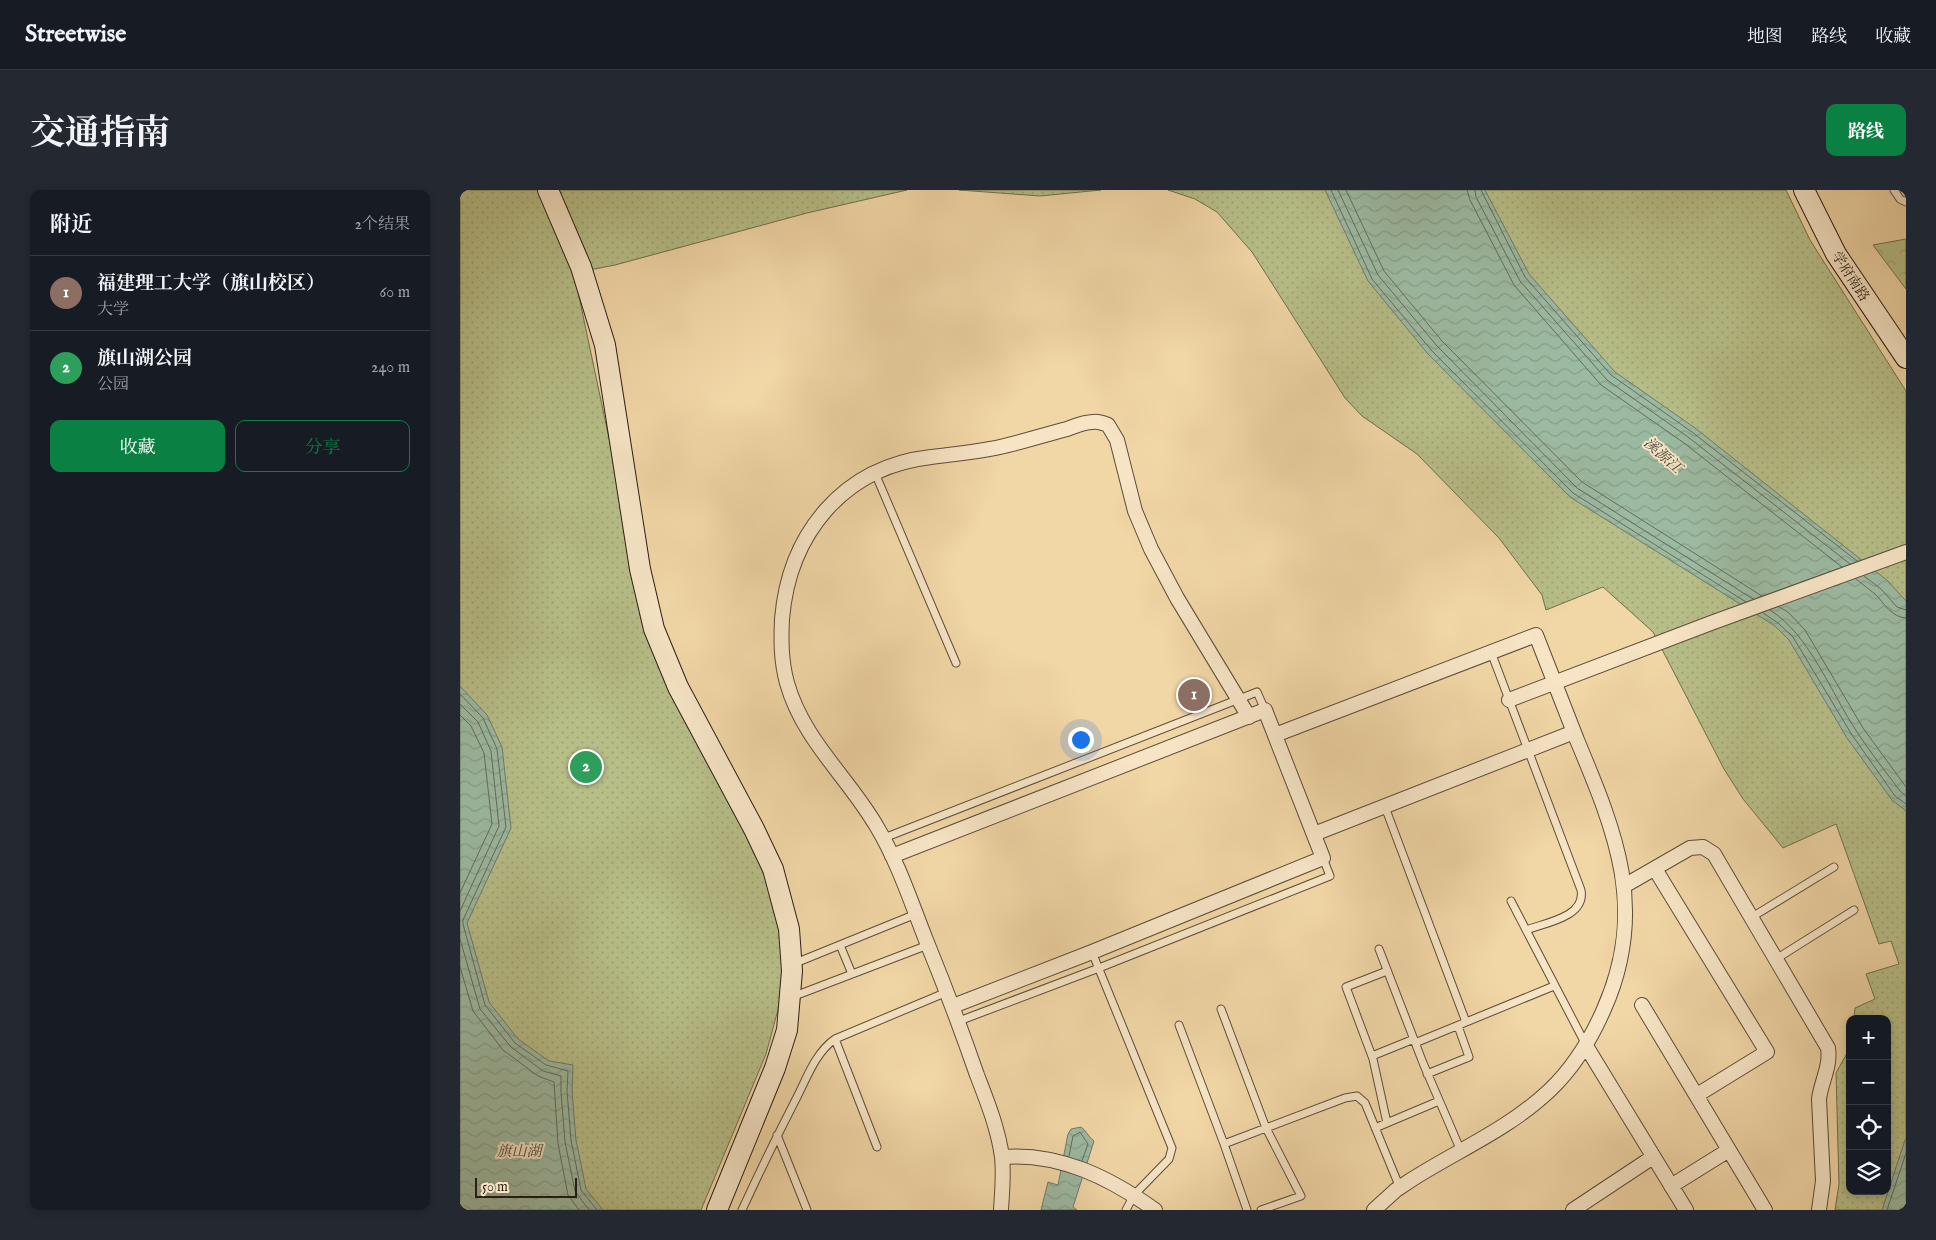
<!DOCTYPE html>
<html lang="zh">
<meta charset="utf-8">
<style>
:root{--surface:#171b24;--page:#242831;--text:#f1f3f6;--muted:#9ea1a6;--line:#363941;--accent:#0b8043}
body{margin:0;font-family:"IM FELL English","Noto Serif SC",serif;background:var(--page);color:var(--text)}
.controls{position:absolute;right:15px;bottom:15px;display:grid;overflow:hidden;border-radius:10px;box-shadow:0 2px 8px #0003}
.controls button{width:45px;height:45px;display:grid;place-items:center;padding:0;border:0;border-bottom:1px solid var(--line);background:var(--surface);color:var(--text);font:25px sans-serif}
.scale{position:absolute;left:15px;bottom:12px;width:102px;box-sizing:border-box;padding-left:5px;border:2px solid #2b1e16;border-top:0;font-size:14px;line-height:18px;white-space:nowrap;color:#2b1e16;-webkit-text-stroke:4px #f6e4c5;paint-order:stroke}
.you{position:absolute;left:620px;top:549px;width:18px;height:18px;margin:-12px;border:4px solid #fff;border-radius:50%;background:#1a73e8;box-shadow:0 0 0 8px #1a73e833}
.badge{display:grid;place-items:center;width:32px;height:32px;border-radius:50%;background:var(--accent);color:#fff;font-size:16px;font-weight:700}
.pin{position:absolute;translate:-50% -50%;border:2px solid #fff;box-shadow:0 1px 5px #0006}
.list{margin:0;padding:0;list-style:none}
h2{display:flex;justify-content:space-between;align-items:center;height:65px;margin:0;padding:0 20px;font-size:21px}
h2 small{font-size:16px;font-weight:400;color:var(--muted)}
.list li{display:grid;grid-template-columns:32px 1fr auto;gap:15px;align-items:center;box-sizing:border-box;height:75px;padding:0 20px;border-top:1px solid var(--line)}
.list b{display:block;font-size:19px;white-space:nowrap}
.list p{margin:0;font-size:16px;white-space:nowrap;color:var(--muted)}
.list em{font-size:16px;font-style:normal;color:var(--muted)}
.actions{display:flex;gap:10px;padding:15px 20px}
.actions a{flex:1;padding:11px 0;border:1px solid var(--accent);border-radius:10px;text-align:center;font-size:18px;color:var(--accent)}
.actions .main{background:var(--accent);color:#fff}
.icon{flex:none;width:28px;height:28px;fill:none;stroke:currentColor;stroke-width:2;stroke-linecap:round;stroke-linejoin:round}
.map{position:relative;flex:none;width:1446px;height:1020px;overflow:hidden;border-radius:10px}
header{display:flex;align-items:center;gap:30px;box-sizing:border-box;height:70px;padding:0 25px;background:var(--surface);border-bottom:1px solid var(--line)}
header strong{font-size:24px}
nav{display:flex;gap:28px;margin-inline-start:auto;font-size:18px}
.intro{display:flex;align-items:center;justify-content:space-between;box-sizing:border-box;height:120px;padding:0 30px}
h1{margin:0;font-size:35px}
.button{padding:12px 22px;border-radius:10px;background:var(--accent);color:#fff;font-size:18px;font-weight:700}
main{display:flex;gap:30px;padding:0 30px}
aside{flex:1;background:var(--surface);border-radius:10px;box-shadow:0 2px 8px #0003}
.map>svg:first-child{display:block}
.forest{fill:url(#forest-crowns);stroke:#716e4f}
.park{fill:url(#park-dots);stroke:#716e4f}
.water{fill:url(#water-waves);stroke:#6f7c6a}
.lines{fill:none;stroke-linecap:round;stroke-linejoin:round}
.shore{stroke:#646c5c;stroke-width:1}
.lane-casing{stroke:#5c4c3a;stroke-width:9}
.street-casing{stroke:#5c4c3a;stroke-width:16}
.secondary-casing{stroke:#2b1e16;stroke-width:22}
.lane{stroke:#f6e4c5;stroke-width:7}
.street{stroke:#f6e4c5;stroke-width:14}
.secondary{stroke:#f6e4c5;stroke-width:20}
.labels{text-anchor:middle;stroke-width:4;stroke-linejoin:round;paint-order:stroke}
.street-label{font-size:14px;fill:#2b1e16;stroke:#f6e4c5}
.water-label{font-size:15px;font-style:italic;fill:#4d4d40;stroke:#f6e4c5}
</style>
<header>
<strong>Streetwise</strong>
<nav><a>地图</a><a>路线</a><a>收藏</a></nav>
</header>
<div class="intro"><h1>交通指南</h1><a class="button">路线</a></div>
<main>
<aside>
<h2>附近<small>2个结果</small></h2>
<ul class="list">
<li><span class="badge" style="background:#8d6e63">1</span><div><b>福建理工大学（旗山校区）</b><p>大学</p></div><em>60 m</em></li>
<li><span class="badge" style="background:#2e9e5b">2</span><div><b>旗山湖公园</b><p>公园</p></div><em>240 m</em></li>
</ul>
<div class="actions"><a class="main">收藏</a><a>分享</a></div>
</aside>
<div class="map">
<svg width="1446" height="1020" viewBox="0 0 1446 1020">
<defs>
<pattern id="forest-crowns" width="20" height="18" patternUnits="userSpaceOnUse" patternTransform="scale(1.25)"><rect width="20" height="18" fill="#b7be88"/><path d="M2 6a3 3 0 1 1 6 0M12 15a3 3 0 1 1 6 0" fill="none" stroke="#9ea375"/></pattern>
<pattern id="park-dots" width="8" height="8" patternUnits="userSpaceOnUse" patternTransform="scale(1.25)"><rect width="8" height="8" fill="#b7be88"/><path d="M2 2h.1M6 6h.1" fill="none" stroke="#9ea375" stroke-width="1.8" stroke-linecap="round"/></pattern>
<pattern id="water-waves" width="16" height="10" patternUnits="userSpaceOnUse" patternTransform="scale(1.25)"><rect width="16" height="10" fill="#9cbaa2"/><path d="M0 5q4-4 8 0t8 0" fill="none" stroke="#879f8b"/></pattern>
</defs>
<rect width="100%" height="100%" fill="#f1d6a6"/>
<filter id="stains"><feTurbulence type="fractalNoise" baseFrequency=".004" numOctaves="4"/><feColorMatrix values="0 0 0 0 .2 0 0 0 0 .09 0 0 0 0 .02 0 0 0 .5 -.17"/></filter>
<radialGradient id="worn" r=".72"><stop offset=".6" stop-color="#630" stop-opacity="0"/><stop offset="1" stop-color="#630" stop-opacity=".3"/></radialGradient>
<!-- forest -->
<path class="forest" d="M1446 49V99L1413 55Z"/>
<!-- park -->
<path class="park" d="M0 0H447L347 23 155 75 114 83 158 291 180 425 210 495 296 659 316 716 324 769 319 816 306 864 241 1020H0Z
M499 0H641L580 6Z
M708 0H1326L1350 50 1446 201V1020H1375L1379 994 1376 883 1390 858V1001H1427V829H1394L1395 818 1415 809 1406 784 1439 774 1431 751 1419 754 1376 634 1323 658 1283 609 1264 579 1193 442 1143 397 1086 420 1082 405 1039 348 957 264 902 226 885 208 792 62 757 22 735 9Z"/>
<!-- water -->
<path class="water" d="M865 0H1025L1069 84 1155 182 1235 238 1428 391 1446 411V621L1432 610 1387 548 1329 450 1315 436 1110 307 968 164 908 91Z
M0 496 27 525 42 557 51 638 7 733 29 812 58 849 89 871 113 875 112 901 116 950 126 999 143 1020H0Z
M621 937C627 941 628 947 634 951L613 1017 617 1020H581L588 992 598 995 608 944 611 939Z
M1446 948V1020H1422L1445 950Z"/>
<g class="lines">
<!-- shore -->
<path class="shore" d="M871 0 912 89 972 161 1113 303 1286 412
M878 0 918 85 977 156 1117 298 1293 409
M886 0 924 81 982 151 1122 292 1302 406
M1007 0 1010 10 1054 95 1141 195 1224 253 1382 377
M1015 0 1016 7 1060 91 1147 190 1228 247 1390 374
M1021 0 1065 87 1151 185 1232 242 1397 371
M1404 386 1421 399 1437 417 1446 420
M1396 389C1402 394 1409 399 1415 404 1425 414 1431 427 1446 428
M1319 417 1328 422 1345 440 1403 538 1446 597
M1310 420C1350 445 1371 503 1397 542 1410 562 1426 582 1440 601L1446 606
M1303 423 1318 433 1333 447 1392 545 1435 606 1446 614
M0 504 23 528 37 559 46 637 3 730V734L25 815 55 853 86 875 108 881 107 901 111 950 121 1000 137 1020
M0 514 18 532 31 561 39 636 0 721
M0 525 11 536 24 563 32 634 0 703
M0 749 20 819 51 857 83 881 101 886V902L105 952 115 1001 129 1020
M0 777 13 821 43 860 78 886 94 892 98 954 108 1005 119 1020
M609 966 613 946 620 942 628 954 622 971
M1427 1020 1446 963"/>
<defs>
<path id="lane" d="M1434 0 1440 9 1446 12
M415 283 496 473
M1031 462 1121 700C1126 727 1085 733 1066 740
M925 617 1006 832
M424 648 797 502 805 520
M1051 711 1126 855
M1292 727 1374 677
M380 755 392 784
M919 759 963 873 1001 961
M632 762 712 958 709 969 674 1005 666 1020
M1316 769 1394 720
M333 774 456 724
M332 807 468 755
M761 819 806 938 841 1006 801 1020
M499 831 639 778 870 686 863 668
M719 835 764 954 787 1020
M375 849 417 957
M955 853 1094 796
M912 866 954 849
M967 884 1009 867 998 836
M927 933 913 869 886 797 927 781
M915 938 979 911
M317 945 347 1020
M764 954 885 908 897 906 905 913 940 998
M282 1020C299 983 317 946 336 909 347 888 355 863 375 849L487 802"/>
<path id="street" d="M1049 510 1251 433 1446 362
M815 545 1076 445C1090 480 1103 515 1117 550 1156 643 1188 720 1144 819 1131 849 1114 877 1090 900 1049 939 998 960 951 990L936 1000 914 1020
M854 644 1114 542
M432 666 805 520 863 668 632 762 493 816
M1195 679 1307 862 1237 905
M1164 696 1230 658 1243 657 1254 664 1368 858C1371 876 1361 892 1359 909L1363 991 1359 1020
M1182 815 1305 1020
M1126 856 1226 1020
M542 967C599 962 650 988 695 1020
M1211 996 1269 960
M541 1020C542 1002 544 984 542 967 538 938 527 911 517 885 501 839 484 794 466 750 451 712 438 672 417 637 388 587 343 550 327 493 321 471 321 451 322 429 329 344 383 277 471 267 494 264 517 262 540 257 562 252 584 245 607 239 615 236 624 232 633 232 638 231 643 233 648 235L657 250 675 321 691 359 717 408 789 527
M1113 1020 1193 967"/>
<path id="secondary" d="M88 0 121 77 145 155 180 379 194 439 218 497 294 639 313 679 329 739 332 781 327 840 315 878 257 1020
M1344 0 1376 64 1446 168"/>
</defs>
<!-- lane casing -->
<use href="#lane" class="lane-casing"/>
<!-- street casing -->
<use href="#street" class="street-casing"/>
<!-- secondary casing -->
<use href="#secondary" class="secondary-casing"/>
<!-- lane -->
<use href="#lane" class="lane"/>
<!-- street -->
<use href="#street" class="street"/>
<!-- secondary -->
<use href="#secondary" class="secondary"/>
</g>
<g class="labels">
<!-- street labels -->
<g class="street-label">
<text transform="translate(1391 86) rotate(57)" y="5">学府南路</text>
</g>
<!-- water labels -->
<g class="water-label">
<text transform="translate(1203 265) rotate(42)" y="5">溪源江</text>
<text x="59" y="966">旗山湖</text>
</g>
</g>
<rect width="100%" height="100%" filter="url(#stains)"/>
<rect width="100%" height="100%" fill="url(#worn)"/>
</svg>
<div class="controls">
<button>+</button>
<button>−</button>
<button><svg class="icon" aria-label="locate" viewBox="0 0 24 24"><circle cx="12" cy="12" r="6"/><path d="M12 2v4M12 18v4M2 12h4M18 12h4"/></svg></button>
<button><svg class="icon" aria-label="layers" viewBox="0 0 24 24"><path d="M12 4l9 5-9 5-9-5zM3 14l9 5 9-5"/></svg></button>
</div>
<div class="scale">50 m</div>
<div class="you"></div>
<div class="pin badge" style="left:734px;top:505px;background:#8d6e63">1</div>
<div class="pin badge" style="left:126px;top:577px;background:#2e9e5b">2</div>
</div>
</main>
